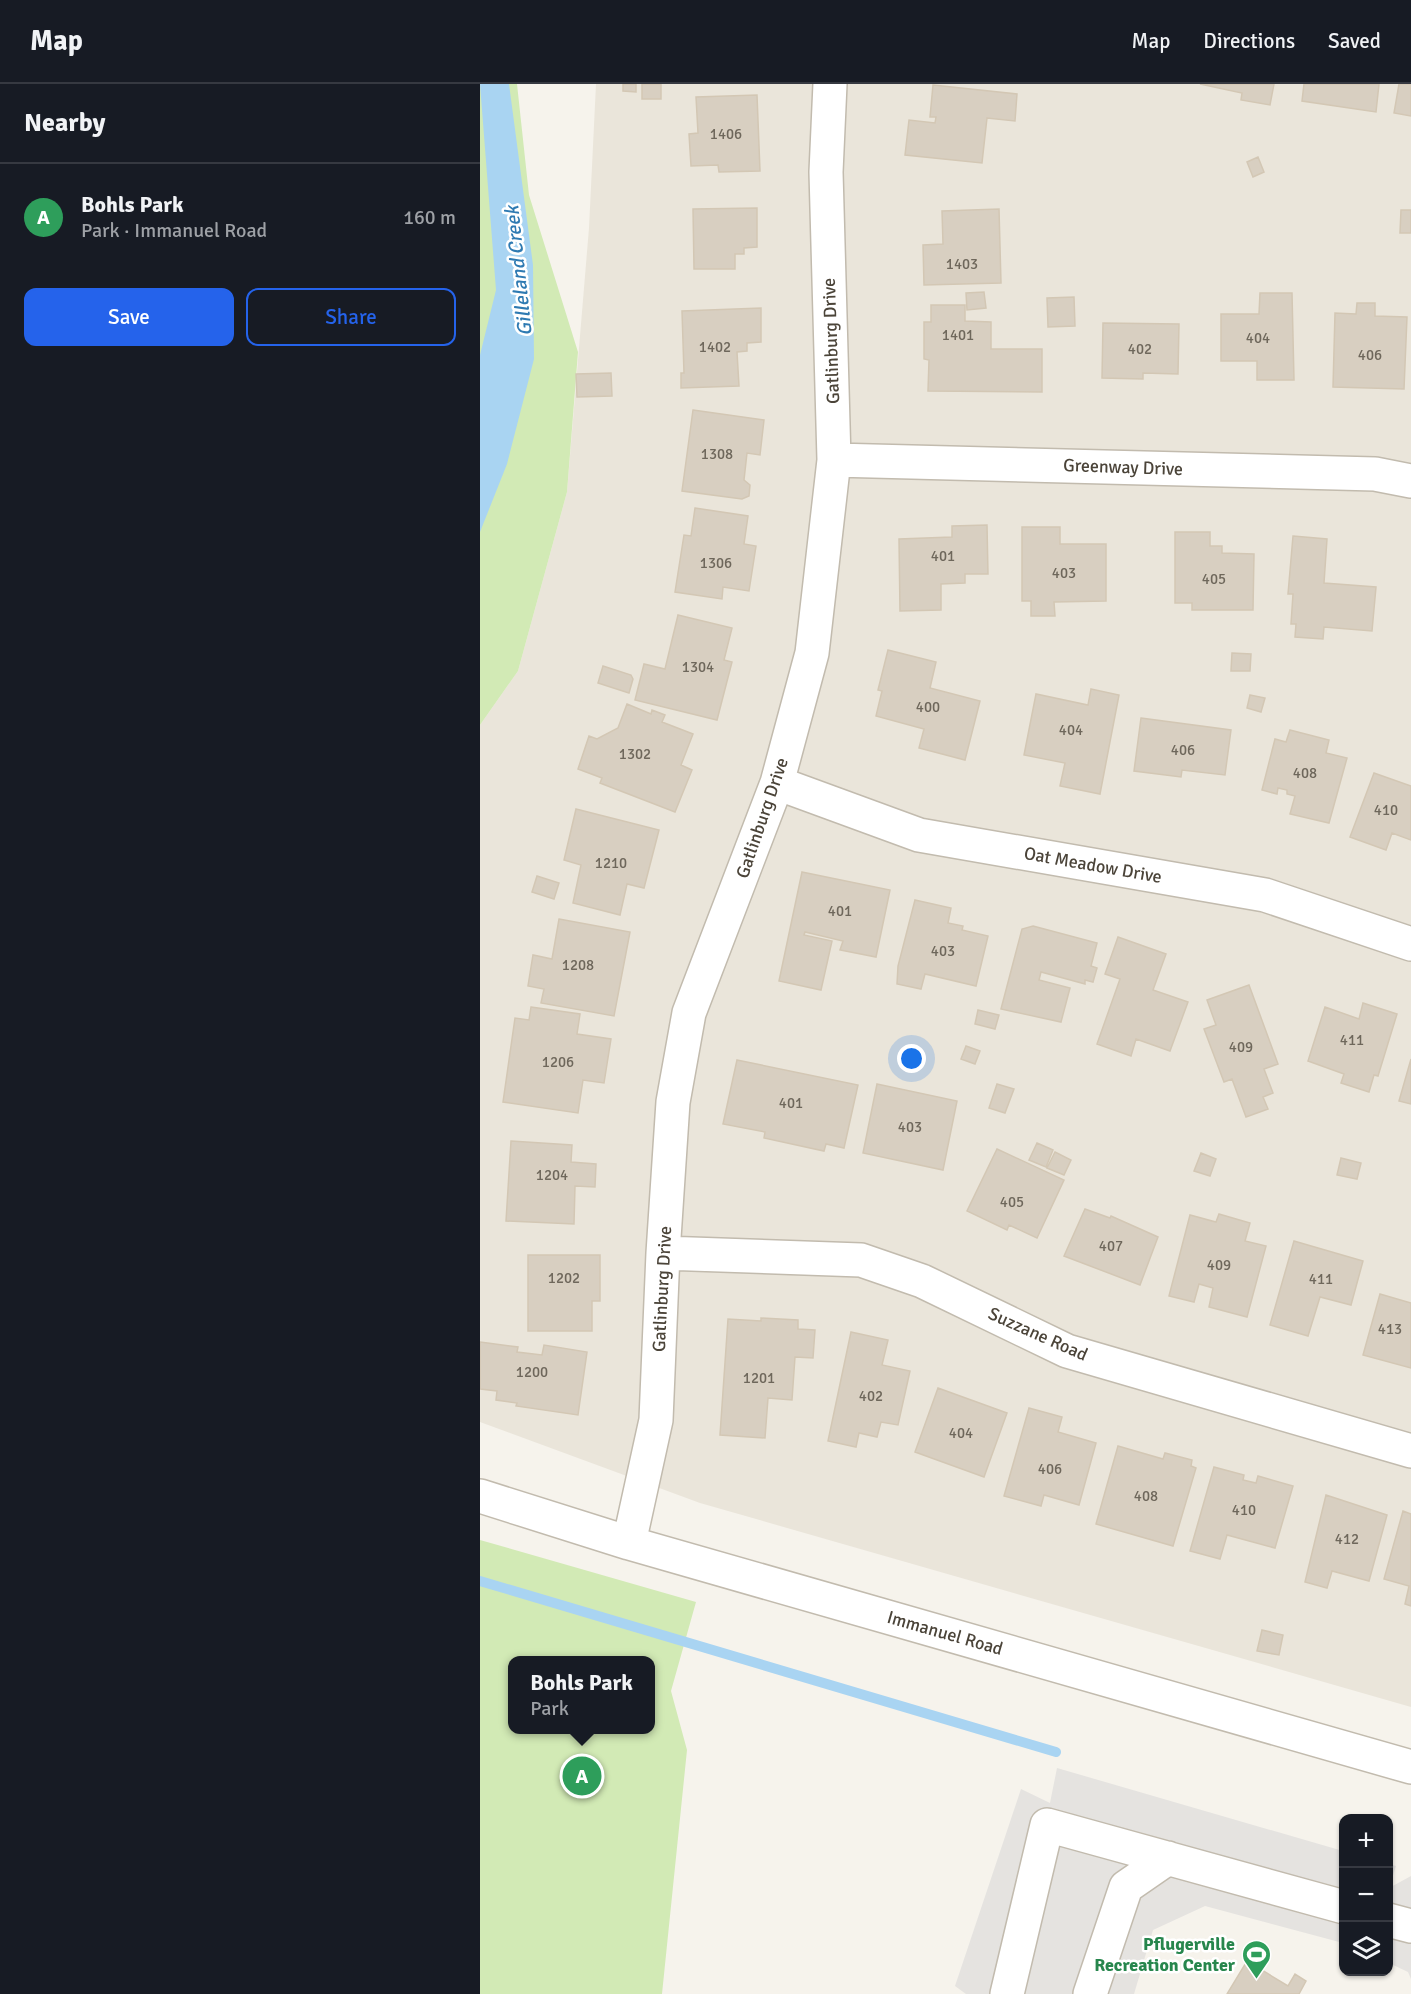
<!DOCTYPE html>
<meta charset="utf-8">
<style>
:root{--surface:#171b24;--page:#20242c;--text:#f1f3f6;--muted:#9ea1a6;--line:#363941;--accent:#2563eb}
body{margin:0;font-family:Signika,sans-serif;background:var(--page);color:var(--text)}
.controls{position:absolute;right:18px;bottom:18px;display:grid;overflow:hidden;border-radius:12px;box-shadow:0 2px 4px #0004}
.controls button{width:54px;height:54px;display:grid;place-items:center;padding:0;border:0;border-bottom:2px solid var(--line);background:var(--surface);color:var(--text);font:30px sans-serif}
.you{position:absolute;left:432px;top:975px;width:21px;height:21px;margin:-15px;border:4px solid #fff;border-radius:50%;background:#1a73e8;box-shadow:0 0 0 9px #1a73e833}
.badge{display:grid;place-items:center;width:39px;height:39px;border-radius:50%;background:var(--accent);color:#fff;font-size:20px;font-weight:700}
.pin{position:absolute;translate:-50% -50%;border:3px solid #fff;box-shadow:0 2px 6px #0006}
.popup{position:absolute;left:28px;top:1572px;width:147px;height:78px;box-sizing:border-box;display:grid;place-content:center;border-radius:12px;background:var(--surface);filter:drop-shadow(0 2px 4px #0005);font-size:20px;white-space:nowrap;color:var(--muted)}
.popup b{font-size:22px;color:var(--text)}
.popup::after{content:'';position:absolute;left:50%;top:100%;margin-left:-12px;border:12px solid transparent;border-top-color:var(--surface)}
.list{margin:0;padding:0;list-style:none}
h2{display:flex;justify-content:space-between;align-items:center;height:78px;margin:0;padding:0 24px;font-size:26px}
h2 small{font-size:20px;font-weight:400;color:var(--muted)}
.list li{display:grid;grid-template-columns:39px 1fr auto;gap:18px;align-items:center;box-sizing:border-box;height:108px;padding:0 24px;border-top:2px solid var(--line)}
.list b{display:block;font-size:22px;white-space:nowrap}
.list p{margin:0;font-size:20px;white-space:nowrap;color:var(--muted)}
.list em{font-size:20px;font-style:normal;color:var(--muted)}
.actions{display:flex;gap:12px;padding:18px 24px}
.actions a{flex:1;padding:14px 0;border:2px solid var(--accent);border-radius:12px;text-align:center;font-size:21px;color:var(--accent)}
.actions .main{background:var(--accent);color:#fff}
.icon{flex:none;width:33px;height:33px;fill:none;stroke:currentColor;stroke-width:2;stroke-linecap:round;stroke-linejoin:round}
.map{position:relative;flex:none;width:931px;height:1910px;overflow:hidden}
header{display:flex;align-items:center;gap:36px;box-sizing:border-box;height:84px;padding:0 30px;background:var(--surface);border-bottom:2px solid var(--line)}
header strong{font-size:28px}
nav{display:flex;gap:33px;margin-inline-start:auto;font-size:21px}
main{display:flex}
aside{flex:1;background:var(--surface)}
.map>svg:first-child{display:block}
.residential{fill:#eae5da}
.green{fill:#d2eab5;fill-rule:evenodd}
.parking{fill:#e5e3e0}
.water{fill:#a9d4f2}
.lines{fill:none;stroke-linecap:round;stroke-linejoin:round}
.stream{stroke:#a9d4f2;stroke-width:10}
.building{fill:#d8cfc1;stroke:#d3c7b4;stroke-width:1.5}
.minor-casing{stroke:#c2bbae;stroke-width:36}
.minor{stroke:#fff;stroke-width:33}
.labels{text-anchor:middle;stroke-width:5;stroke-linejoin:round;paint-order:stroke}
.number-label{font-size:15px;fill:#6e675b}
.street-label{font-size:18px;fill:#4b4439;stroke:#fff}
.leisure-label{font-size:18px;font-weight:bold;fill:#27864d;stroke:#fff;text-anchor:end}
.water-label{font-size:20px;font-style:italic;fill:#2e7ab2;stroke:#fff}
</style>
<header>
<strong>Map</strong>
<nav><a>Map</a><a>Directions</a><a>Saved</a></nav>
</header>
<main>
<aside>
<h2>Nearby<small></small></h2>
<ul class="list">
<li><span class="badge" style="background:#2e9e5b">A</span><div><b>Bohls Park</b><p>Park · Immanuel Road</p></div><em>160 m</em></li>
</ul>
<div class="actions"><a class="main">Save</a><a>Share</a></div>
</aside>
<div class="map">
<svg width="931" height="1910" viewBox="0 0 931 1910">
<rect width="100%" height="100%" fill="#f6f3ec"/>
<!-- residential -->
<path class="residential" d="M116 0H931V1623L220 1419 0 1338V641L38 587 87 408 109 144Z"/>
<!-- green -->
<path class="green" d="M0 0H37L49 111 98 268 87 408 38 587 0 641Z
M0 1456 216 1518 191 1607 207 1666 182 1910H0ZM171 1576V1646H33V1576Z"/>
<!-- parking -->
<path class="parking" d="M577 1684 863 1767V1859L725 1822 673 1846 654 1910H486L475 1902 541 1705 570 1719Z
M909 1780 916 1782 909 1804 931 1792V1895L928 1888 909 1879Z"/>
<!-- water -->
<path class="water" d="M0 0H29L53 181 54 275 27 380 0 448V271L16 206Z"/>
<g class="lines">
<!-- stream -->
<path class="stream" d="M0 1497 576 1668"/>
</g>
<!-- building -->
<path class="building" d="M143 0H156V8L143 7Z
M162 0H181V15H162Z
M720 0H794L790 21 761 16 762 9Z
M824 0H899L896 28 822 17Z
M919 0H931V32L914 29Z
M453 1 537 10 535 37 507 34 502 79 425 71 429 36 455 39 456 33H450Z
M277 11 280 87 239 88 238 81 211 82 209 50 218 49 216 13Z
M778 73 784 88 773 93 767 78Z
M277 124V163L264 164V170H255V185H214L213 125Z
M519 125 521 199 444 201 443 161 463 160 462 127Z
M921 126H931V149H920Z
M504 208 506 224 487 226 486 209Z
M780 209H812L814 296H777V277H741V230H779Z
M594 213 595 242 568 243 567 214Z
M877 219H895V232L927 233 924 305 853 303 855 229 876 230Z
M451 221H485V237L511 238V265H562V308L448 307 449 276 444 275V238H451Z
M281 224V258L267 259V267L257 268 259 302 201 304V289H204L202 227Z
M623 239 699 240 698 290 663 289V295L622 294Z
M131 289 132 312 97 313 96 290Z
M213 326 284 336 280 371 267 369 264 396 270 401 269 412 262 415 202 407Z
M215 424 268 432 264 460 276 462 269 507 243 503 242 515 195 508 204 451 211 452Z
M507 441 508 490H485V499L461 500V526L420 527 419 455 472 453V442Z
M542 443H580V460H626V517L574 518 575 532H551V517H542Z
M695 448H730V462H742V469L774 470 773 526H712V519H695Z
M813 452 847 455 844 499 896 503 892 547 844 543 843 555 815 553 816 540H811L813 510H808Z
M198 531 252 544 244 576 252 578 237 636 155 616 164 580 185 585Z
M408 566 456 578 450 604 500 617 485 676 439 664 444 645 396 632 402 607 398 606Z
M752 569 771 570 770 587H751Z
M123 582 151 591 153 595 149 609 118 599Z
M611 605 639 611 620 710 580 702 585 679 544 671 556 610 608 621Z
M770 611 785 614 781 628 767 624Z
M147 620 171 630 172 626 185 631 182 638 213 650 201 681 212 686 195 728 120 699 122 694 98 685 109 652 117 655 138 644Z
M661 634 751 646 745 691 702 686 701 693 654 687Z
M810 646 849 656 846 669 867 674 849 739 810 730 815 712 807 710V706L798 704 797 710 782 706 795 655 806 658Z
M894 689 931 702V756L912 749 906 766 870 753Z
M96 725 179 746 164 804 147 800 140 831 93 819 101 781 84 776Z
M322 788 410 806 396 873 360 866 363 857 325 848 324 851 352 857 341 906 299 897Z
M57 792 79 799 74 815 52 808Z
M435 816 471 824 468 839 483 842 482 846 508 852 496 902 445 890 441 905 417 900 418 882Z
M79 835 150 848 134 932 61 919 64 905 48 902 53 871 72 875Z
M553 842 617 859 611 882 617 884 613 898 605 896V900L561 888 559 896 590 904 581 938 521 925 542 845Z
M638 853 686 870 673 906 708 918 690 967 656 955 651 972 617 960 640 895 625 890Z
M769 901 798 980 784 985 793 1009 783 1013 788 1025 766 1033 752 995 744 998 724 945 736 941 727 916Z
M883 919 917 930 898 992 894 991 889 1008 861 999 864 990 828 977 845 923 879 935Z
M51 923 100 930 97 950 131 955 124 999 103 996 98 1029 23 1018 35 934 49 936Z
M498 926 519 931 515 945 495 940Z
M486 962 500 967 495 980 481 975Z
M931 975V1020L919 1017Z
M257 976 378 1001 364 1064 346 1060 344 1067 284 1054 285 1048 243 1040Z
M397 1000 477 1017 463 1086 383 1069Z
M517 1000 534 1005 525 1029 509 1024Z
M31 1057 92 1061 91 1078 116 1080 115 1103 95 1102 94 1140 26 1137Z
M557 1059 573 1066 566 1083 549 1076Z
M517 1065 584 1096 557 1154 529 1141 527 1146 487 1127Z
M575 1068 591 1076 584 1091 567 1084Z
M721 1069 736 1075 730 1092 714 1087Z
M861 1074 881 1079 877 1095 857 1091Z
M605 1125 630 1134 631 1132 678 1153 660 1201 584 1172Z
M739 1130 770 1139 765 1157 786 1162 767 1233 729 1223 733 1204 719 1200 714 1218 689 1212 710 1131 736 1138Z
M814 1157 883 1177 871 1221 840 1213 828 1252 790 1241Z
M48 1171H120V1217H112V1247H48Z
M900 1210 931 1219V1284L883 1271Z
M281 1234 318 1236V1245L335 1246 333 1274 315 1273 312 1316 288 1314 285 1354 240 1351 248 1235 281 1237Z
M371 1248 408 1256 402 1281 430 1287 418 1341 401 1338 397 1353 379 1349 376 1363 348 1357Z
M0 1258 38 1263 37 1268 62 1271 64 1261 107 1268 98 1331 36 1322 37 1319 16 1316 17 1307 0 1305Z
M458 1304 527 1329 504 1393 435 1368Z
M549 1324 582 1333 578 1348 616 1359 599 1421 564 1411 561 1422 524 1412Z
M638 1362 683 1375 685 1369 712 1376 711 1382 716 1384 693 1462 616 1440Z
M734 1383 764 1391 763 1396 776 1399 778 1392 813 1402 795 1464 747 1451 740 1475 710 1467Z
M846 1411 907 1431 889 1497 852 1487 847 1504 825 1498Z
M923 1427 931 1430V1522L925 1520 929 1502 904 1495Z
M782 1546 803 1551 799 1571 777 1567Z
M767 1877 808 1902 815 1890 826 1897 819 1910H747Z"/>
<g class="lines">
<defs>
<path id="minor" d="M354 376 895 390 931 397
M297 699 439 751 785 811 931 860
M183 1169 381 1176 442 1197 587 1267 931 1367
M0 1412 149 1459 931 1683
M149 1459 176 1336 183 1169 193 1018 209 929 297 699 332 569 354 376 346 88 350 0
M908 1836 931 1842
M527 1910 567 1741 864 1823
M610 1910 646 1803 688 1774"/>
</defs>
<!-- minor casing -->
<use href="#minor" class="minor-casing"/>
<!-- minor -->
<use href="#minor" class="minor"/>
</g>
<!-- icons -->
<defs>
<symbol id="stadium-pin" viewBox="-11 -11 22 30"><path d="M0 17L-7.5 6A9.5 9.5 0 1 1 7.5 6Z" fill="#2e9e5b" stroke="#fff"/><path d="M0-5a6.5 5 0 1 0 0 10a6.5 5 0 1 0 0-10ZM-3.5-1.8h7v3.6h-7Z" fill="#fff"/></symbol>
</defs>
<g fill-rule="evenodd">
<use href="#stadium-pin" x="760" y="1854" width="33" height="45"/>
</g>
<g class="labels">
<!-- number labels -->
<g class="number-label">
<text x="246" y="55">1406</text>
<text x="482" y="185">1403</text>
<text x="478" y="256">1401</text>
<text x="778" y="259">404</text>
<text x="235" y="268">1402</text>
<text x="660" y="270">402</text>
<text x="890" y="276">406</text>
<text x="237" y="375">1308</text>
<text x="463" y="477">401</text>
<text x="236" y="484">1306</text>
<text x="584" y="494">403</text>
<text x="734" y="500">405</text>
<text x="218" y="588">1304</text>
<text x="448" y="628">400</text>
<text x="591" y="651">404</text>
<text x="703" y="671">406</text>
<text x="155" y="675">1302</text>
<text x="825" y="694">408</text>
<text x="906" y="731">410</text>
<text x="131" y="784">1210</text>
<text x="360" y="832">401</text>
<text x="463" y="872">403</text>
<text x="98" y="886">1208</text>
<text x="872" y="961">411</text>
<text x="761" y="968">409</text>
<text x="78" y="983">1206</text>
<text x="311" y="1024">401</text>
<text x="430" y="1048">403</text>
<text x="72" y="1096">1204</text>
<text x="532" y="1123">405</text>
<text x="631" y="1167">407</text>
<text x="739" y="1186">409</text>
<text x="84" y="1199">1202</text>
<text x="841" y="1200">411</text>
<text x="910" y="1250">413</text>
<text x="52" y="1293">1200</text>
<text x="279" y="1299">1201</text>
<text x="391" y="1317">402</text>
<text x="481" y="1354">404</text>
<text x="570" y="1390">406</text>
<text x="666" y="1417">408</text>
<text x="764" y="1431">410</text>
<text x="867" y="1460">412</text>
</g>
<!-- street labels -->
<g class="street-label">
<text transform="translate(351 257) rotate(-92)" y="6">Gatlinburg Drive</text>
<text transform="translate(643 383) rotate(2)" y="6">Greenway Drive</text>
<text transform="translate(282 734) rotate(-71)" y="6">Gatlinburg Drive</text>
<text transform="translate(613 781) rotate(10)" y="6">Oat Meadow Drive</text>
<text transform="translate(182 1205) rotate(-87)" y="6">Gatlinburg Drive</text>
<text transform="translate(558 1250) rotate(24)" y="6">Suzzane Road</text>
<text transform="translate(465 1549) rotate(16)" y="6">Immanuel Road</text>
</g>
<!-- leisure labels -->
<g class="leisure-label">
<text x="755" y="1866">Pflugerville<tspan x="755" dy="21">Recreation Center</tspan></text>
</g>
<!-- water labels -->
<g class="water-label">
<text transform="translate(38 187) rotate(-96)" y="7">Gilleland Creek</text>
</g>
</g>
</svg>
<div class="controls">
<button>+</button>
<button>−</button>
<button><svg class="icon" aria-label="layers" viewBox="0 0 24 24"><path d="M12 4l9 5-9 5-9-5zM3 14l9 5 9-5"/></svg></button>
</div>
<div class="you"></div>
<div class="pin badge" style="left:102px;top:1692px;background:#2e9e5b">A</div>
<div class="popup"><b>Bohls Park</b>Park</div>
</div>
</main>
